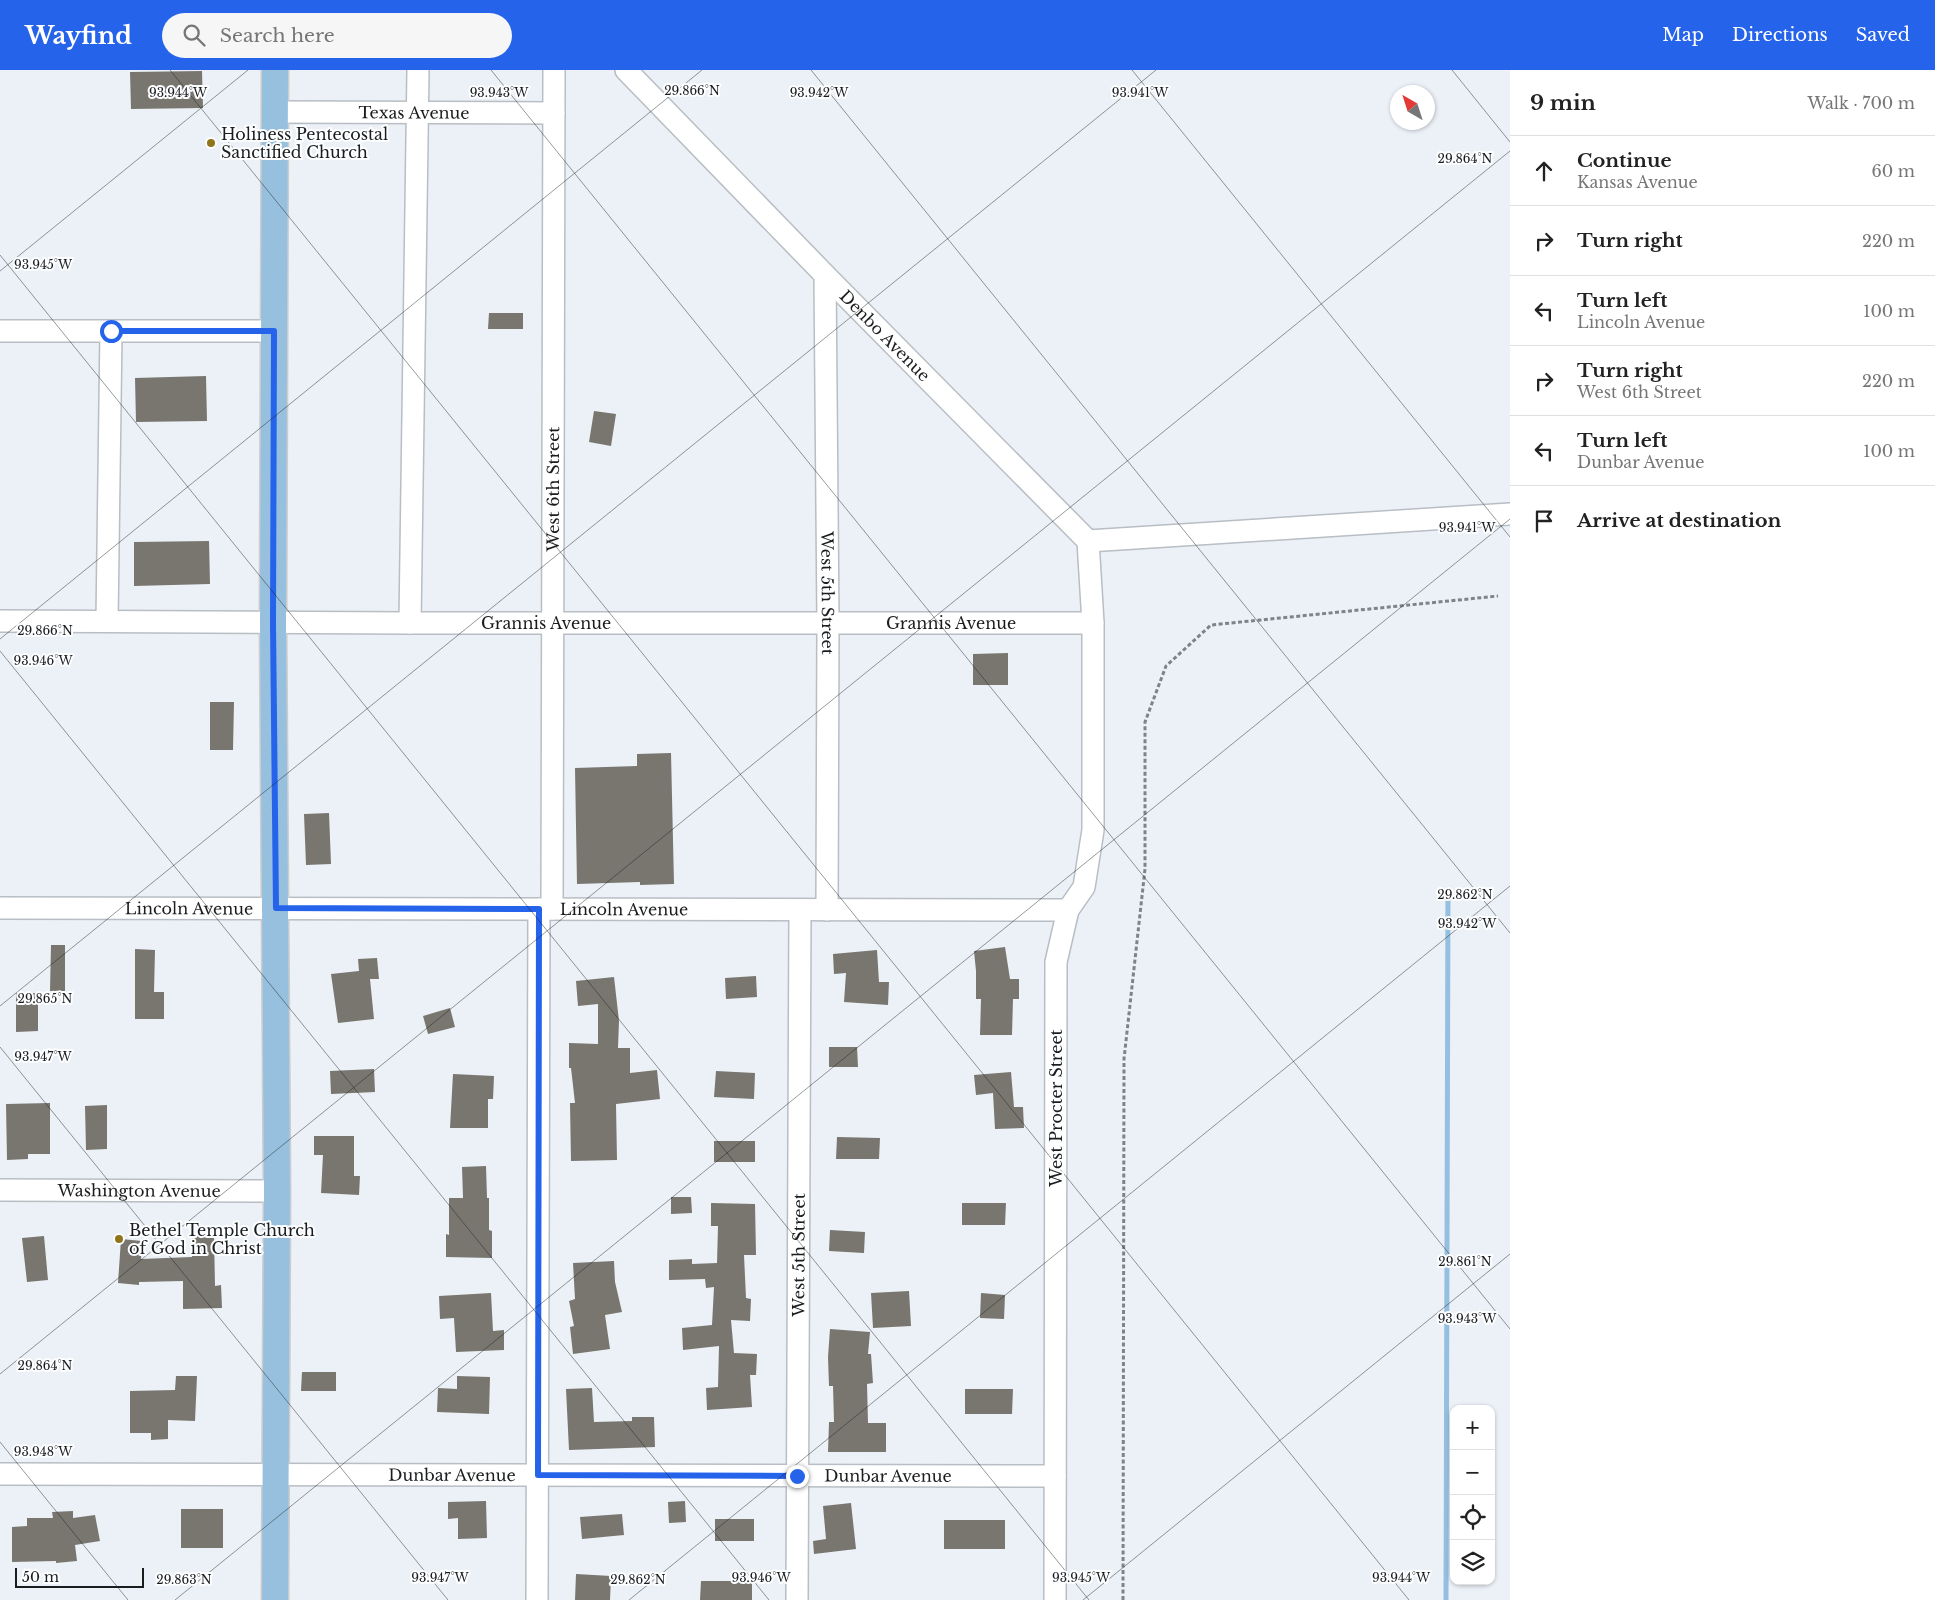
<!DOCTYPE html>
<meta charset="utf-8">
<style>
:root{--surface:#fff;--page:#f6f6f6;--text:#222;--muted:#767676;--line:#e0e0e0;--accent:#2563eb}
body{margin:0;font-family:"Libre Baskerville",serif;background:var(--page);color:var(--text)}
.controls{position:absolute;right:15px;bottom:15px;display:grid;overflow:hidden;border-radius:10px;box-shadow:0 1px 4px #0004}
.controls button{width:45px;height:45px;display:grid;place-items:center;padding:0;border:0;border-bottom:1px solid var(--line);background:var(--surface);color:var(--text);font:25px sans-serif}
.compass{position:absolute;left:1390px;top:15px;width:45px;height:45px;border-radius:50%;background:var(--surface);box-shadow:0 1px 4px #0004;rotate:321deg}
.scale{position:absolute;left:15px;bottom:12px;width:129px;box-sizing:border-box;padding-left:5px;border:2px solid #1a1c1e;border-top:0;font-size:14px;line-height:18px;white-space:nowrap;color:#1a1c1e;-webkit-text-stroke:4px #fdfeff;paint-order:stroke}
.stop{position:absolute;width:15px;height:15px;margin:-11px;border:4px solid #2563eb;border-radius:50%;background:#fff}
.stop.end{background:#2563eb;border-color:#fff;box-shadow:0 1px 5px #0008}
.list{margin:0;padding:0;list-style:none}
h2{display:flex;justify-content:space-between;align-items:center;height:65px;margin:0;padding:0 20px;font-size:21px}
h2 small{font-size:16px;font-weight:400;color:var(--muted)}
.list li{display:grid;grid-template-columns:32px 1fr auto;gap:15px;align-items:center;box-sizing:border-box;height:70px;padding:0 20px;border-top:1px solid var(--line)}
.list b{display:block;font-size:19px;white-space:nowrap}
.list p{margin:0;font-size:16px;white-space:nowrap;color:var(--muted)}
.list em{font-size:16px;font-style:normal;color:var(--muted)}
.icon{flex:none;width:28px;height:28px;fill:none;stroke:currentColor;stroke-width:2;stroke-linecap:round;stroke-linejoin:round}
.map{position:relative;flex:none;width:1510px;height:1530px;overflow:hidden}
header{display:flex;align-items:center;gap:30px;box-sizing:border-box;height:70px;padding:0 25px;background:var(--accent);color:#fff}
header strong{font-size:24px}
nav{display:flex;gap:28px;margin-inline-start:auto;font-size:18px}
.search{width:350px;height:45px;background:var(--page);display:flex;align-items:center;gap:12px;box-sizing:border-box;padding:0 18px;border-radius:28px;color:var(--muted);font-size:19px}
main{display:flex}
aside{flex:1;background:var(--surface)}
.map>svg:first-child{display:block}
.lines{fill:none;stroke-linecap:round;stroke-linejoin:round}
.stream{stroke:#94bfe0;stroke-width:5}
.building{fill:#78766f}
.minor-casing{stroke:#b8bec3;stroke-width:24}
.major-casing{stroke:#cdcdce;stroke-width:29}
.path{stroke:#7f8387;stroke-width:3;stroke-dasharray:4 2.5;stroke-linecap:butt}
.minor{stroke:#fff;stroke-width:21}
.major{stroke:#97c0de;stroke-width:26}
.route{stroke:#2563eb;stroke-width:6}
.ticks{fill:none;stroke:#1a1c1e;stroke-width:1;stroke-opacity:0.45}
.poi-dot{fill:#90741a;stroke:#fdfeff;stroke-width:2}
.labels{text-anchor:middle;stroke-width:4;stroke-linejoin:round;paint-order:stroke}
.street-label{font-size:16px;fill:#1a1c1e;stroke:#fdfeff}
.poi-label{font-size:16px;fill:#1a1c1e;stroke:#fdfeff;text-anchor:start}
.ticks-label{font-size:12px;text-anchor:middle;fill:#1a1c1e;stroke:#fdfeff;stroke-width:4;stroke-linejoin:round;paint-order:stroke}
</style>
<header>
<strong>Wayfind</strong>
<div class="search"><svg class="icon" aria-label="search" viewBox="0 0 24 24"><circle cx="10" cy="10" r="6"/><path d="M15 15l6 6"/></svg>Search here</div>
<nav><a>Map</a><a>Directions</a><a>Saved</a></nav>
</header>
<main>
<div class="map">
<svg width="1510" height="1530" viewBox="0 0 1510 1530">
<rect width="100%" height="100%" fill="#ebf1f7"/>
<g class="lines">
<!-- stream -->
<path class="stream" d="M1446 1530 1448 820"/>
</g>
<!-- building -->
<path class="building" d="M202 1 203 38 131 39 130 2Z
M489 243H523V259H488Z
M206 306 207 351 136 352 135 308Z
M594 341 616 344 611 376 589 372Z
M209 471 210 514 134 516V472Z
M1008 583V615H973V584Z
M210 632H234L233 680H210Z
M671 683 674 814 640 815V812L577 814 575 698 637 696V684Z
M329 743 331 794 306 795 304 744Z
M51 875H65V921H50Z
M1005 877 1010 909H1019V929H1013L1012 965H980L981 929H976V901L974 881Z
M135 879 155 880 154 922H164V949H135Z
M877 880 879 912H889L888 935 844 932 846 903 834 904 833 884Z
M377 888 379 909H370L374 949 338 953 331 904 359 901 358 889Z
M756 906 757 927 726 929 725 908Z
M614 907 619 951 618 978H630V1003L657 1000 660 1029 616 1034 617 1090 571 1091 570 1033H575L571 998H569V973L598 974V934L578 936 576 911Z
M16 923H38V961L16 962Z
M450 938 455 957 428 964 423 946Z
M829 977H857L858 997H829Z
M374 999 375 1022 331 1024 330 1001Z
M716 1001 755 1003 754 1029 714 1027Z
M1011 1002 1014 1037H1023L1024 1058 995 1059 993 1023 976 1025 974 1005Z
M453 1004 494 1006 493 1029H488V1058H450Z
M50 1033V1084H28V1089L7 1090 6 1034Z
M107 1035V1079L86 1080 85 1036Z
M314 1066H354V1106H360L359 1125 321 1123 323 1085H314Z
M837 1067 880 1068 879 1089H836Z
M714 1071H755V1092H714Z
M486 1096 487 1128H489V1160L492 1161V1188L446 1187V1164L449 1165V1128H463L462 1097Z
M671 1127H691L692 1143 671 1144Z
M711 1133 755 1134 756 1185H744L746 1228 751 1229 750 1251 731 1250 734 1283 757 1284 756 1305H750L752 1337 707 1340 706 1318 718 1317 719 1276 683 1280 682 1258 712 1255 714 1217 706 1218 705 1209 669 1210V1190L692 1189V1194L717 1193 718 1156H711Z
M962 1133H1006L1005 1155H962Z
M830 1160 865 1162 864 1183 829 1181Z
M214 1165 215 1216 221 1215 222 1238 183 1239V1211L139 1212V1215L118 1213 121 1169 142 1171 141 1189 192 1187V1166Z
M44 1166 48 1210 27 1212 22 1168Z
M614 1191 615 1212 622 1242 605 1245 610 1279 573 1284 570 1257 574 1256 569 1231 575 1229 573 1193Z
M909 1221 911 1256 873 1258 871 1223Z
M491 1223 493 1261 504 1260V1280L456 1282 454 1248 440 1249 439 1226Z
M981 1223 1005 1225 1004 1249 980 1248Z
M830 1259 870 1262 868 1284H871L873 1313 867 1314 868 1353H886V1382H828L829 1352H834L833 1316H829L828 1287Z
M302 1302H336V1321H301Z
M176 1306H197L195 1351 168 1350V1369L151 1370V1363H130V1321L175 1320Z
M457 1306 490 1307 489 1344 437 1342 438 1318 457 1319Z
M592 1318 594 1352 632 1351V1347H654L655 1377 569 1380 566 1319Z
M965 1319H1013L1012 1344H965Z
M486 1431 487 1468 458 1469V1448L448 1449V1432Z
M685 1431 686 1452 669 1453 668 1432Z
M851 1433 856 1479 814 1484 813 1471 826 1469 823 1436Z
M181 1439H223V1478H181Z
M73 1441V1448L95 1445 100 1471 75 1475 77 1491 56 1493V1491L12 1492V1457L27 1456V1448H53L52 1442Z
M622 1444 624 1465 582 1469 580 1447Z
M715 1449H754V1471H715Z
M944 1450H1005V1479H944Z
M576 1504 611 1506 610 1530H575Z
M701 1511H752V1530H700Z"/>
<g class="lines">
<defs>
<g id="minor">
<path id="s1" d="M626 0 825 205 1088 471 1093 553V760L1084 817 1068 840 1056 892 1055 1530"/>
<path id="s2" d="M275 42 554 43"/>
<path id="s3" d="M825 205 828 553 827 840"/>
<path d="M0 261H274"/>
<path d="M1088 471 1510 444"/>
<path id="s4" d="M0 551 410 553H1093"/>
<path d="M107 551 111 261"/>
<path d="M410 553 418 0"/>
<path id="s5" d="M0 838 1068 840"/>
<path id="s6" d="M552 839 554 0"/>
<path id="s7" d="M0 1120 277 1121"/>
<path id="s8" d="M0 1404 1055 1406"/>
<path d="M537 1530 539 839"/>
<path id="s9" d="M797 1530 800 840"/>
</g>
<path id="major" d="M275 1530 277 1121 273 553 275 0"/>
</defs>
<!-- minor casing -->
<use href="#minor" class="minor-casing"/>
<!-- major casing -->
<use href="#major" class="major-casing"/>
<!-- path -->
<path class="path" d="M1123 1530 1124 989 1145 799V652L1166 596 1211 555 1498 526"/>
<!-- minor -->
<use href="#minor" class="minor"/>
<!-- major -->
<use href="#major" class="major"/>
</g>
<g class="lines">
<!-- route -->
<path class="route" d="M111 261H274L273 553 276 838 539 839 538 1405 797 1406"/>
</g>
<!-- ticks -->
<path class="ticks" d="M170 0 1409 1530M491 0 1510 1259M811 0 1510 863M1132 0 1510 467M1452 0 1510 72M0 185 1089 1530M0 201 248 0M0 569 702 0M0 581 769 1530M0 936 1156 0M0 977 448 1530M0 1304 1510 81M0 1372 128 1530M175 1530 1510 449M629 1530 1510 816M1083 1530 1510 1184"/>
<!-- markers -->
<g class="poi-dot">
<circle cx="211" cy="73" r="5"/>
<circle cx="119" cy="1169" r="5"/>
</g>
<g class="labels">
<!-- street labels -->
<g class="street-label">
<text dy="6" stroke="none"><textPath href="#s2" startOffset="139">Texas Avenue</textPath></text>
<text dy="6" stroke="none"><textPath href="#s1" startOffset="371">Denbo Avenue</textPath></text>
<text dy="6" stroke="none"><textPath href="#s6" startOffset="420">West 6th Street</textPath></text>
<text dy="6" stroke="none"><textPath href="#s3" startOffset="318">West 5th Street</textPath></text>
<text dy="6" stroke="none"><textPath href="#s4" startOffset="546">Grannis Avenue</textPath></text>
<text dy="6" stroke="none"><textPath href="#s4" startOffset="951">Grannis Avenue</textPath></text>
<text dy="6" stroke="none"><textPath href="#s5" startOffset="189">Lincoln Avenue</textPath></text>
<text dy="6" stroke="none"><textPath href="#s5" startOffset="624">Lincoln Avenue</textPath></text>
<text transform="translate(1056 1038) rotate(-90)" y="6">West Procter Street</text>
<text dy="6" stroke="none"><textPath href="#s7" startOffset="139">Washington Avenue</textPath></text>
<text dy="6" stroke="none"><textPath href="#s9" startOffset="345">West 5th Street</textPath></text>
<text dy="6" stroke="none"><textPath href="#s8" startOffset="452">Dunbar Avenue</textPath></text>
<text dy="6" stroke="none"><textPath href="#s8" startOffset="888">Dunbar Avenue</textPath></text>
</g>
<!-- poi labels -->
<g class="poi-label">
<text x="221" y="70">Holiness Pentecostal<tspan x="221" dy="18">Sanctified Church</tspan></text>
<text x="129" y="1166">Bethel Temple Church<tspan x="129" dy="18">of God in Christ</tspan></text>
</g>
</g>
<g class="ticks-label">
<text x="692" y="25">29.866°N</text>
<text x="499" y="27">93.943°W</text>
<text x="819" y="27">93.942°W</text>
<text x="178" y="27">93.944°W</text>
<text x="1140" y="27">93.941°W</text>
<text x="1465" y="93">29.864°N</text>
<text x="43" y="199">93.945°W</text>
<text x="1467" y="462">93.941°W</text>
<text x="45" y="565">29.866°N</text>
<text x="43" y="595">93.946°W</text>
<text x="1465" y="829">29.862°N</text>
<text x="1467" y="858">93.942°W</text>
<text x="45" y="933">29.865°N</text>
<text x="43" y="991">93.947°W</text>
<text x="1465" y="1196">29.861°N</text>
<text x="1467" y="1253">93.943°W</text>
<text x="45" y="1300">29.864°N</text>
<text x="43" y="1386">93.948°W</text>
<text x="440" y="1512">93.947°W</text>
<text x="761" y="1512">93.946°W</text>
<text x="1081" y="1512">93.945°W</text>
<text x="1401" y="1512">93.944°W</text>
<text x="184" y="1514">29.863°N</text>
<text x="638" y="1514">29.862°N</text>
</g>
</svg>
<div class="controls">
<button>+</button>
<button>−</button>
<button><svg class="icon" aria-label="locate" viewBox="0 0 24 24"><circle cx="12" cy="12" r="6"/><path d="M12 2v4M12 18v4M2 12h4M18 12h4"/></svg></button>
<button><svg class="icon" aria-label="layers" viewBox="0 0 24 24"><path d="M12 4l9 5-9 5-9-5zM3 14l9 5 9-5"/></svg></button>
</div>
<svg class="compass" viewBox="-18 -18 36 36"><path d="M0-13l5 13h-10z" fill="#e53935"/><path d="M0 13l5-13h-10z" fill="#767676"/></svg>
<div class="scale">50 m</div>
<div class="stop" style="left:111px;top:261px"></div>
<div class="stop end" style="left:797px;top:1406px"></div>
</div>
<aside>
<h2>9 min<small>Walk · 700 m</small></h2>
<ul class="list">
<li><svg class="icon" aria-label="ahead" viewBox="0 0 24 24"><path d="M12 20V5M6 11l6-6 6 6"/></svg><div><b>Continue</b><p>Kansas Avenue</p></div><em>60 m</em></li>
<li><svg class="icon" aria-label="right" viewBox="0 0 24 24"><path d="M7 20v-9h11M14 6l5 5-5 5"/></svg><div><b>Turn right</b></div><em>220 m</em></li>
<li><svg class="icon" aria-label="left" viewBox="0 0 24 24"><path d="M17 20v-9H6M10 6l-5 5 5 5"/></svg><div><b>Turn left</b><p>Lincoln Avenue</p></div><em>100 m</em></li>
<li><svg class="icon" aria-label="right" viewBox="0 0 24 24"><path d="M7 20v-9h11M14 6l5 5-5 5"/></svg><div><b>Turn right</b><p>West 6th Street</p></div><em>220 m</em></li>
<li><svg class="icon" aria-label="left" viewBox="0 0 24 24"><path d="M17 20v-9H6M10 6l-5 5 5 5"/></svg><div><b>Turn left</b><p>Dunbar Avenue</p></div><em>100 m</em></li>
<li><svg class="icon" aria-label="arrive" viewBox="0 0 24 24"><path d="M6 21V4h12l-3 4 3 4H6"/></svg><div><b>Arrive at destination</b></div></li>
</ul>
</aside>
</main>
